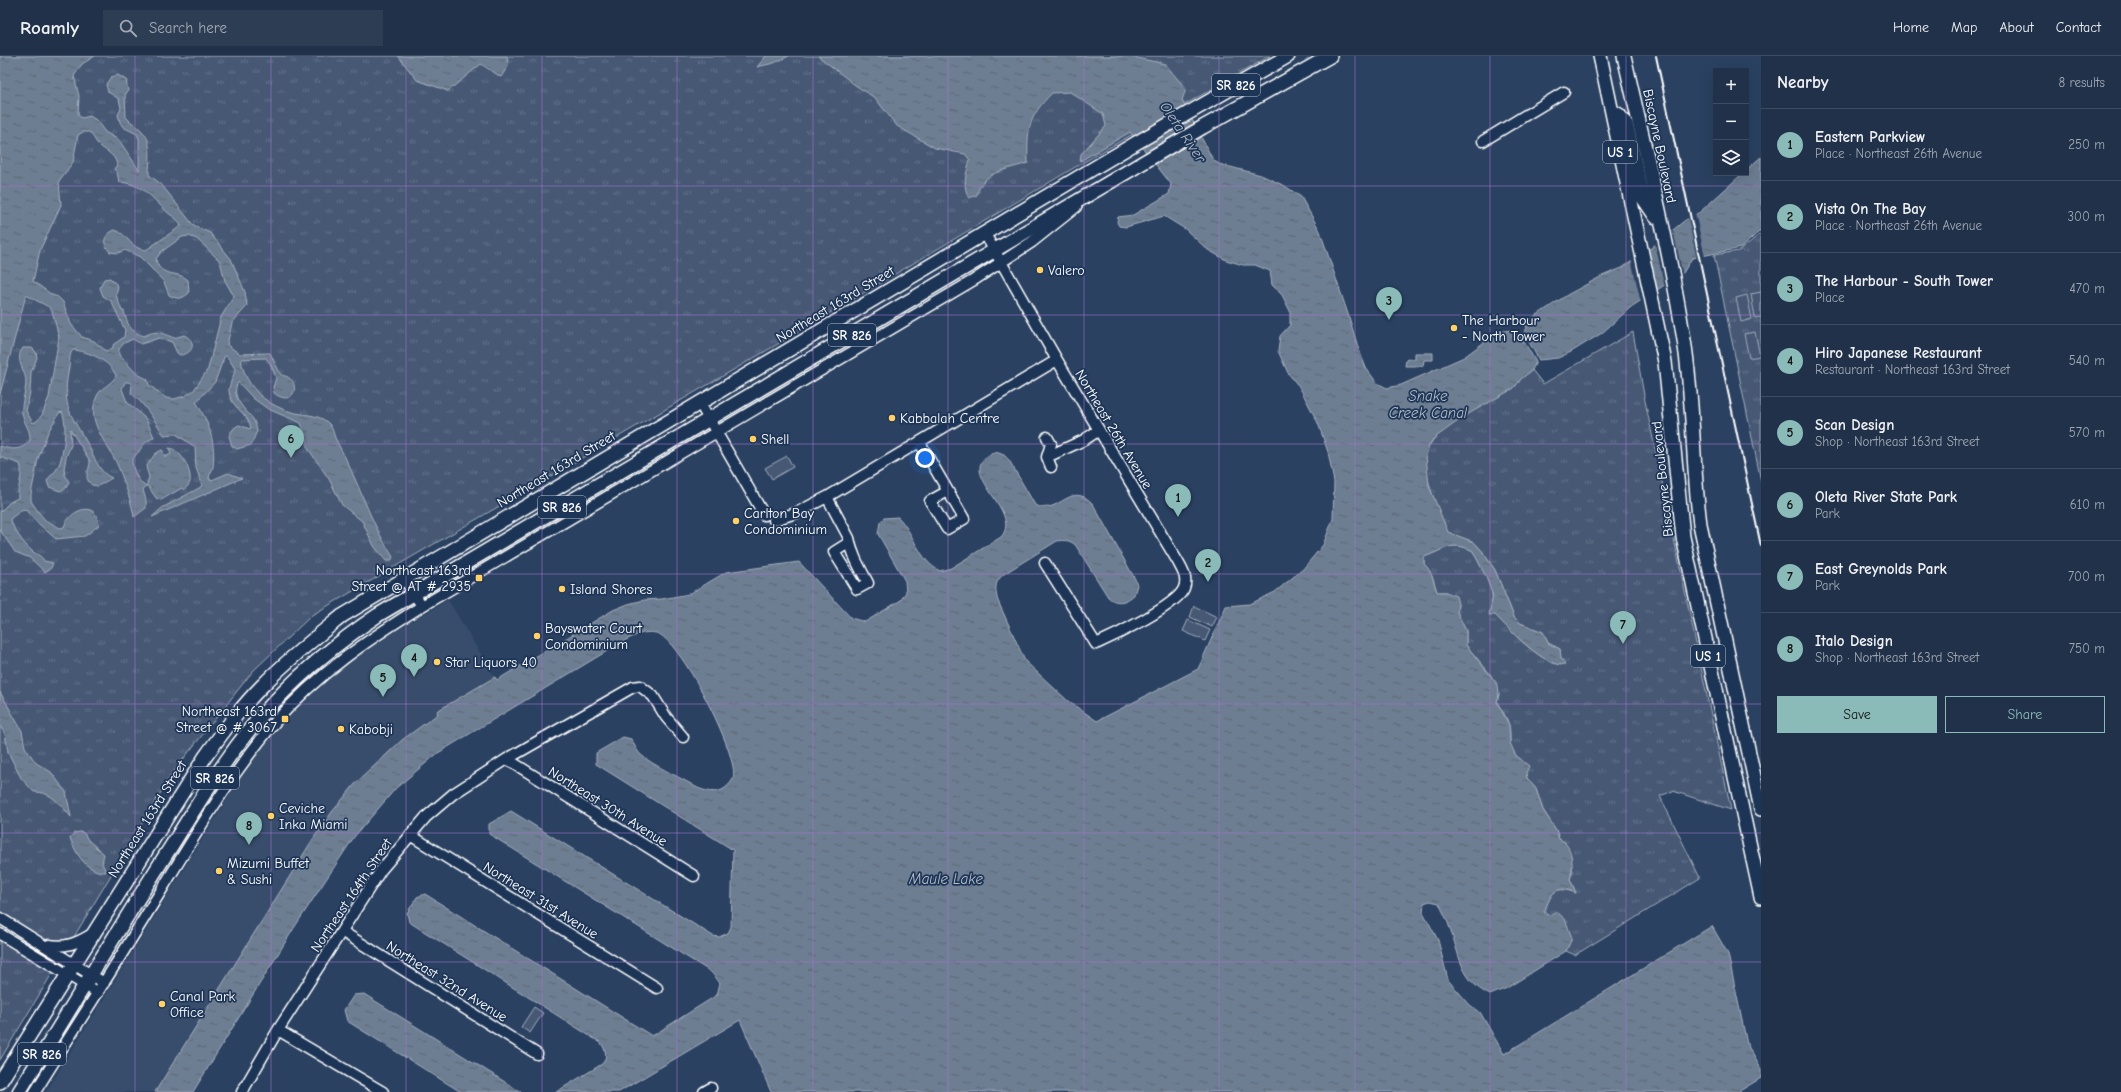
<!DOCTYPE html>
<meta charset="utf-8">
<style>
:root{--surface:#203149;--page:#2d3d53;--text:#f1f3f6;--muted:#a2a9b4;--line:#3d4c61;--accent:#8bbbb9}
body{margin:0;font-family:"Comic Neue",sans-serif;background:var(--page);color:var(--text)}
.controls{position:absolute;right:12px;top:12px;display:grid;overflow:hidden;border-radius:0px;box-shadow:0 4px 16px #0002}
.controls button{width:36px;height:36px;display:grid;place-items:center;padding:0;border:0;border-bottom:1px solid var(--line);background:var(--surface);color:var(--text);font:20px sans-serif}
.you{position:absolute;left:925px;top:402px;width:14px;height:14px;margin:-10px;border:3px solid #fff;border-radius:50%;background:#1a73e8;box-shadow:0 0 0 6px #1a73e833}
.badge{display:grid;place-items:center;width:26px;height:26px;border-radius:50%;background:var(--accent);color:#111;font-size:13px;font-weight:700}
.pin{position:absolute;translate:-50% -33px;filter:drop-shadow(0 1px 2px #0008)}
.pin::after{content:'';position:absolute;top:21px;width:14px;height:12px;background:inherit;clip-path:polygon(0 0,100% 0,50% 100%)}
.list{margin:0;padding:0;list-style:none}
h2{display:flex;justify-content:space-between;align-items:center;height:52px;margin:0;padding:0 16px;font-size:17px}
h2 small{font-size:13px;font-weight:400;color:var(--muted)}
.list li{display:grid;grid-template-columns:26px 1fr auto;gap:12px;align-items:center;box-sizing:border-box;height:72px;padding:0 16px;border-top:1px solid var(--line)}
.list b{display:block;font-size:15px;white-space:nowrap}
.list p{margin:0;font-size:13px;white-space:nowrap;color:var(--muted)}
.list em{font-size:13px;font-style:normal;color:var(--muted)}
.actions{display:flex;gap:8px;padding:12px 16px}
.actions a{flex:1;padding:9px 0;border:1px solid var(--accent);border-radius:0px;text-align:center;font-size:14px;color:var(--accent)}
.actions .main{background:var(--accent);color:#111}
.icon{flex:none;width:22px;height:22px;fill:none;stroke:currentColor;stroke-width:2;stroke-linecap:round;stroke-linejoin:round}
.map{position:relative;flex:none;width:1761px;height:1036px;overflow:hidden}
header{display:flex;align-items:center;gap:24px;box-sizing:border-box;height:56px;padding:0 20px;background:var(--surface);border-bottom:1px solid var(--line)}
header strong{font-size:19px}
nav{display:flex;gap:22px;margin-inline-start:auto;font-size:14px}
.search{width:280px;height:36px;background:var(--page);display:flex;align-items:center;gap:10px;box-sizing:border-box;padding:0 14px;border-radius:0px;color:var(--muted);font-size:15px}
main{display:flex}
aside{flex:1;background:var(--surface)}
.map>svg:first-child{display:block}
.built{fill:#394e6c}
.park{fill:url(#park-tufts);stroke:#a2acba}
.garden{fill:#465975;stroke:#a2acba}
.water{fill:url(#water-ripples);stroke:#a7b1be;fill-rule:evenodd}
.pier{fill:#2a4161}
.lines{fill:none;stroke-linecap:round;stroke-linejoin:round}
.minor-casing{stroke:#fff;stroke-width:13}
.major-casing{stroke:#fff;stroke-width:16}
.minor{stroke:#1d3557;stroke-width:10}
.major{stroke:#1d3557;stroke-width:13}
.rail{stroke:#fff;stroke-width:2}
.grid{fill:none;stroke:#a976d5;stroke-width:1;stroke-opacity:0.55}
.poi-dot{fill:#ffd166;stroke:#1d3557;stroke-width:1.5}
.labels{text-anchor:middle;stroke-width:3.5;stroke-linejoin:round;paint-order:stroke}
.shield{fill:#1d3557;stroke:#bbc2cd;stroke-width:1}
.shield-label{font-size:13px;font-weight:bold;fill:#fff}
.street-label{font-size:14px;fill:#fff;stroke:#1d3557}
.poi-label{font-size:14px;fill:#fff;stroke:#1d3557;text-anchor:start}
.water-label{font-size:15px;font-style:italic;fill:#b6bec8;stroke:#1d3557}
</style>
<header>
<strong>Roamly</strong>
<div class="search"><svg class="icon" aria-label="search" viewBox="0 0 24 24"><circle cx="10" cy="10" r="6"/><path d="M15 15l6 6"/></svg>Search here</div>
<nav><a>Home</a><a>Map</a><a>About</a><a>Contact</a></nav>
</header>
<main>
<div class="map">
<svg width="1761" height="1036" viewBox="0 0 1761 1036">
<defs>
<pattern id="park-tufts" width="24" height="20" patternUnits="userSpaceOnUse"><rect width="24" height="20" fill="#465975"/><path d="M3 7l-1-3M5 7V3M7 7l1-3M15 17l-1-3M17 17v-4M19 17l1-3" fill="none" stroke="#62728a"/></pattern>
<pattern id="water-ripples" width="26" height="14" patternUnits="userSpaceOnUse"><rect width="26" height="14" fill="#6d7d92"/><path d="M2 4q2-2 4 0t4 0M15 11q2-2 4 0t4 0" fill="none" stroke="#5e6772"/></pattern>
</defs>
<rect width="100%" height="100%" fill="#2a4161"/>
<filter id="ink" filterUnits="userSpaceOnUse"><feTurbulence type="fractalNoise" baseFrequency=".025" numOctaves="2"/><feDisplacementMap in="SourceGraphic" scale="8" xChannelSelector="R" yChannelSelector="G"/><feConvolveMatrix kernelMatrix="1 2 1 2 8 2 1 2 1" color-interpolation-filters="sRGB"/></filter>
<g filter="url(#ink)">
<!-- built -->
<path class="built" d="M448 544 495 621 437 655 438 658 402 684 332 756 313 783 155 1036H46L249 708 290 659 337 615 377 586Z"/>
<!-- park -->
<path class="park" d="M0 0H1270L1077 110 771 292 312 559 253 615 173 716 0 1004Z
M1759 179 1761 180V425L1714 199 1739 195Z
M1633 276 1645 345 1731 754 1673 735 1660 740 1700 822 1575 899 1566 895 1572 882 1550 859 1544 856C1552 836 1554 829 1576 837L1570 823 1573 815 1565 786 1559 783 1556 774 1543 754 1536 733 1527 722 1521 703C1506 695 1512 681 1509 669 1507 661 1501 653 1497 646L1499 638 1491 619 1466 589V575L1457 556 1458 548 1446 536H1437L1433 522 1424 508V501C1444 494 1452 484 1473 495 1482 515 1499 534 1489 556L1495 559C1512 576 1538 605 1561 609L1560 593 1548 587 1543 576 1520 567 1514 561 1495 514 1482 495 1474 486 1448 477C1438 452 1425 428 1426 401 1427 371 1490 347 1512 333 1516 331 1517 327 1520 324 1523 320 1528 318 1532 314L1543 328Z"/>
<!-- garden -->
<path class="garden" d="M1761 236V261L1755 262 1751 238Z
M1747 239 1752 263 1741 266 1736 242Z
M1755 276 1760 300 1749 302 1744 278Z
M787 400 793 411 772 423 765 412Z
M1194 550 1217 561 1212 571 1190 561Z
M1188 564 1210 574 1205 585 1183 575Z
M534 951 543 957 530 977 521 971Z"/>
<!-- water -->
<path class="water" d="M0 0H95L82 8 74 20 79 40 78 59 82 62 90 60 96 64 105 76 119 84 139 114V83L137 78 123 71 120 66 118 59 121 52 119 43 108 36 106 28 111 21 118 19 126 24 128 35 125 39 126 61C131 67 138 70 143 76 153 86 149 106 149 119L161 128 194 170 210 177 231 203 245 236 247 250 232 267 227 289 240 298 270 297 281 319C304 322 295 354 274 337L273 331 276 322 270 307 266 302 241 303C245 332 268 351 296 357 307 359 322 359 330 369 333 373 334 381 337 386 358 423 369 465 393 501L391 505H386L374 490 362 465 342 449 329 423 307 391V383L301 367 268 353 254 343 238 326C230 341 244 352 253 363 255 366 256 371 257 375L251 389 237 393 232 390 229 380 234 372 239 369 250 373 251 372C248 356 230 352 229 335 229 327 234 321 235 313L229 303 226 300 224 301 215 326 196 346C209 366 216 387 213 411 212 416 209 418 209 423L212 424 228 417 242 422 152 461 162 452 201 431 202 428 196 412 195 391 176 378 164 379C154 364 145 348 131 337L132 329 129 326H125L122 333 127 346 146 363 154 381 145 387 132 404C132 412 138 426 145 430L147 428 149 421 146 411 155 398 162 394 165 401 171 398 169 392C181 393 192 415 190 426 189 429 186 432 184 434L182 432 161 444 156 442 148 430 145 431 143 434 146 444V452L134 461C133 450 122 419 117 408 107 386 85 366 97 340 101 331 112 328 116 320 111 305 88 295 73 294 69 298 70 305 69 311 62 348 68 355 86 385 93 397 98 417 112 422L98 430 92 429C82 421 90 415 90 405L70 373 71 389 66 401 64 413 65 419 69 426 66 432 60 435 49 431 47 425C50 419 55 417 58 411 64 399 68 367 62 356L59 357 48 376 38 403 31 438V445L37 454 45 464 60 472 64 471C68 456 96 441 99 469L85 480 56 483 32 462 26 454 23 453 10 463C14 474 23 487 32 495 37 499 41 499 44 505L53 507 51 512 45 516 30 502 15 496 0 474V456L10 446 18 442C17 431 24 418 20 408L0 401V390C12 394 22 395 30 384 31 374 23 366 22 357 21 346 26 336 26 325 25 313 14 304 23 292H32L36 296 37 302 31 316 30 336 26 355 33 367 37 365 42 359 49 341 59 281 52 255 49 251 26 239 0 338ZM83 76H89C93 79 94 83 97 87 104 95 115 97 117 109L114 113 117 116 119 126C143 128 150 140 166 155 171 160 179 163 181 170L146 194C130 193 128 178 115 174 104 179 101 186 110 196L118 197 125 194 140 201 151 212 164 226 169 239C178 244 182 243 189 237L188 224C177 214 159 222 156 203L161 196 182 181 189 180 197 183 220 205 225 225 234 240 221 261 208 313 194 334 185 340 174 343 166 342 149 329 147 323 137 318 119 299V293L124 287 133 283 141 288 159 282 172 286 177 297 180 299C194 298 197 285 184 279L174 282C161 277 158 273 144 280 130 276 127 268 124 255H122L116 239 118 230 110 222 104 223 100 232 103 240 111 245 125 274 124 281 113 289V292L106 295 94 285 82 281 71 268 63 246 58 241 52 239 33 225 40 194 61 149 59 125 73 106 78 79Z
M398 0H507L508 10 501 21 481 8 448 35 417 24Z
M766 0H789L774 7 757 11Z
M818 0H1128L1165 8 1186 33 1182 44 1213 104 1219 108 1261 119 1285 130 1301 141 1320 175 1349 261 1358 291 1366 312 1377 327 1387 332 1401 329 1464 301 1498 276 1511 274 1518 280 1520 279 1536 306 1532 314 1521 323 1514 332 1465 360 1433 383 1429 390 1426 400 1429 430 1448 476 1474 486 1482 495 1495 514 1514 561 1520 567 1543 576 1548 587 1560 593 1561 602 1565 608C1548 615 1507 571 1495 559H1489L1493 540 1486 521 1473 495C1452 484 1444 494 1424 501V508C1433 516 1433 526 1437 536H1446L1456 540 1458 548 1457 556 1466 575V589L1498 629 1499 638 1497 646 1509 669 1510 687 1516 700 1529 710 1526 717 1527 722 1536 733 1543 754 1556 774 1559 783C1573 789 1574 809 1570 823L1576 837C1555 827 1551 838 1544 856L1550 859 1557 856 1565 863 1572 882 1566 895 1507 932 1490 939C1459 924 1460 898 1449 870 1447 862 1442 855 1439 847L1430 845 1424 847 1423 856 1438 884 1448 924 1470 949 1480 956 1504 998 1712 870 1728 898 1747 988 1761 1013V1022L1738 1036H771L740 964 619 1036H556L602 1008C608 1001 606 995 601 987L409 866 407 857 417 841 425 838 652 980 717 939 720 927 711 916 489 778V768L511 755 713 880 719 881 728 877 731 871 733 794 596 708V697L623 681 631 683C634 688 637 695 641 699 653 709 677 720 691 728 699 734 713 738 722 734 726 732 731 727 733 723 741 701 678 580 656 577 644 574 632 581 622 586L438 697 396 732 354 781 294 872 193 1036H155L313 783 332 756 356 727 402 684 438 658 437 655 495 621 497 624 613 554 628 548 644 544 662 543 689 538 726 516 799 506 851 562 865 566 901 544 906 536 905 525 878 478 880 466 884 462 898 461C914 477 919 505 940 515L951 512 1001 481C1025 455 948 412 996 396L1004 399 1009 404 1035 449C1059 461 1070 423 1093 448L1135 523 1137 529 1134 539C1126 546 1117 549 1108 541L1076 490C1071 484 1065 484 1057 485L1007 516C995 524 994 531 998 545L1025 605 1068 645 1097 665 1198 613 1226 550 1250 548 1275 536 1303 513 1323 489 1333 463 1334 426 1328 396 1318 367 1300 332 1288 317 1278 295 1280 280 1290 269V255L1282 239 1272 229 1270 215 1255 209H1243L1226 204 1208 194 1185 173 1164 160 1126 171 1119 170 1117 166 1118 161 1133 159 1169 138 1171 128 1130 76 1080 105 1081 98 1106 70 1103 58 1070 36 1052 37C1028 61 1027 73 1028 107 1007 114 982 115 977 139L969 142C962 131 966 117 970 104L965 98 935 92 897 70 875 42 855 29Z
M1761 101V174L1741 192 1692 202 1683 217 1631 251 1602 277 1571 296 1558 302 1539 304 1524 277 1527 272 1525 267 1567 239 1602 220 1622 212 1651 192 1684 165 1700 156 1743 117H1746V114Z
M1415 297H1433V304H1424L1423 310H1405L1406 303H1415Z
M0 636 22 675 25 691 36 707 51 716 66 736 71 761C60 748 52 736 34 736L21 722 8 696 5 678 0 670Z
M80 776 84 777 88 784 104 798 102 807 106 816C87 817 76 798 70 782L74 777Z
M364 938 521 1036H461L347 965 344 954 354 939Z"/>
<!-- pier -->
<path class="pier" d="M1695 156 1705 201 1697 203 1688 161Z
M1673 174 1683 220 1665 232 1655 187Z
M1649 192 1658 236 1641 247 1631 203Z"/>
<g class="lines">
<defs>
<path id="minor" d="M1483 85 1564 36
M985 178 1057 304 1178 506C1182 514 1188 522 1184 532 1178 549 1114 580 1096 588L1045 507
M699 346 764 459
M1047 381 1051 388 1047 401 1051 411
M920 387 963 461 964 463 947 473 930 445 948 435
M1047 401 1084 384 1099 374
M827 441 849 482C852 499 860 512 868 527L857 533 834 496 850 486
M774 464 796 457 827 441 1057 304
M404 522 422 550
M507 703 694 820
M410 779 657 932
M0 862 104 927
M343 876 537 998
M0 878 98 937
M49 889C66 892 77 887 92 878
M278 974 383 1036
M35 1036C78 967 122 899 164 830 199 773 233 715 276 665 317 618 369 583 422 550L974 224 1032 186 1076 151
M242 1036 278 974 381 814 426 761 453 738 507 703 633 631 640 630 653 640 666 661 683 681
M704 1036 711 1032"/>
<path id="major" d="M1600 0 1665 306 1683 481 1761 841
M1624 0C1645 94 1669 189 1684 284 1694 345 1692 407 1700 468L1761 753
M1612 55 1619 59 1626 68 1643 142 1656 161
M0 1026 205 701C223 676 241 651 263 629 287 604 315 582 342 560L1136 87 1288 0
M19 1036C70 954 120 870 172 789 203 740 233 688 274 646 305 613 341 584 378 559L1203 71 1330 0"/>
</defs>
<!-- minor casing -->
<use href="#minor" class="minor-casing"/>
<!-- major casing -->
<use href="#major" class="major-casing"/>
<!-- minor -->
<use href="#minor" class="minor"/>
<!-- major -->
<use href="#major" class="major"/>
<!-- rail -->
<path class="rail" d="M1656 0 1761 490"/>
</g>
</g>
<!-- grid -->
<path class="grid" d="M135 0V1036M271 0V1036M406 0V1036M542 0V1036M677 0V1036M813 0V1036M948 0V1036M1084 0V1036M1219 0V1036M1355 0V1036M1490 0V1036M1626 0V1036M0 130H1761M0 259H1761M0 388H1761M0 518H1761M0 648H1761M0 777H1761M0 906H1761"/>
<!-- markers -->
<g class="poi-dot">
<circle cx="1040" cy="214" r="4"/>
<circle cx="1454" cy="272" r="4"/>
<circle cx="892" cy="362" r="4"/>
<circle cx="753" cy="383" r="4"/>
<circle cx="736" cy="465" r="4"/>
<rect x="475" y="518" width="8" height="8" rx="2"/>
<circle cx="562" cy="533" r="4"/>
<circle cx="537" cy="580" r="4"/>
<circle cx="437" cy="606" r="4"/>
<rect x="281" y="659" width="8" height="8" rx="2"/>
<circle cx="341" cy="673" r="4"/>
<circle cx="271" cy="760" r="4"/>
<circle cx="219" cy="815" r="4"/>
<circle cx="162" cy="948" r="4"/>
</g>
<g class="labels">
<!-- shield labels -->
<g class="shield">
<rect x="1212" y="18" width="48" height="22" rx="3"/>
<rect x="1603" y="85" width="34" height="22" rx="3"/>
<rect x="828" y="268" width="48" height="22" rx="3"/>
<rect x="538" y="440" width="48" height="22" rx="3"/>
<rect x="1691" y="589" width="34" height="22" rx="3"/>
<rect x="191" y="711" width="48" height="22" rx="3"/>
<rect x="18" y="987" width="48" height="22" rx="3"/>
</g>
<g class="shield-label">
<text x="1236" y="34">SR 826</text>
<text x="1620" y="101">US 1</text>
<text x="852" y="284">SR 826</text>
<text x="562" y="456">SR 826</text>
<text x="1708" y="605">US 1</text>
<text x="215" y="727">SR 826</text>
<text x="42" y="1003">SR 826</text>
</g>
<!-- street labels -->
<g class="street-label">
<text transform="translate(1660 90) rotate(78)" y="5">Biscayne Boulevard</text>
<text transform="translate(835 248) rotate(-31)" y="5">Northeast 163rd Street</text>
<text transform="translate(1114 373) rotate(59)" y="5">Northeast 26th Avenue</text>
<text transform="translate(556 413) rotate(-31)" y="5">Northeast 163rd Street</text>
<text transform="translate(1662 423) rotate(-96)" y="5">Biscayne Boulevard</text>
<text transform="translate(608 750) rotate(32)" y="5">Northeast 30th Avenue</text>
<text transform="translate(147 763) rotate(-58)" y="5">Northeast 163rd Street</text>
<text transform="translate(351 839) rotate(-56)" y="5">Northeast 164th Street</text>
<text transform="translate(541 844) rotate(32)" y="5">Northeast 31st Avenue</text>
<text transform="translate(447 925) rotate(32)" y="5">Northeast 32nd Avenue</text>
</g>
<!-- poi labels -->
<g class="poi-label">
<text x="1048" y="219">Valero</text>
<text x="1462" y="269">The Harbour<tspan x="1462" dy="16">- North Tower</tspan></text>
<text x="900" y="367">Kabbalah Centre</text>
<text x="761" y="388">Shell</text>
<text x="744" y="462">Carlton Bay<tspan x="744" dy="16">Condominium</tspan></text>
<text x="471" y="519" text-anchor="end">Northeast 163rd<tspan x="471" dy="16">Street @ AT # 2935</tspan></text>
<text x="570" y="538">Island Shores</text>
<text x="545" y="577">Bayswater Court<tspan x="545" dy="16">Condominium</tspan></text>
<text x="445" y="611">Star Liquors 40</text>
<text x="277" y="660" text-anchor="end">Northeast 163rd<tspan x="277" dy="16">Street @ # 3067</tspan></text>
<text x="349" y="678">Kabobji</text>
<text x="279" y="757">Ceviche<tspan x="279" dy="16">Inka Miami</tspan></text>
<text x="227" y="812">Mizumi Buffet<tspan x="227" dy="16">&amp; Sushi</tspan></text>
<text x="170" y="945">Canal Park<tspan x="170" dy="16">Office</tspan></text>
</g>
<!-- water labels -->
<g class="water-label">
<text transform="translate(1183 76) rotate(56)" y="5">Oleta River</text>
<text x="1428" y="345">Snake<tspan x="1428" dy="17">Creek Canal</tspan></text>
<text x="946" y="828">Maule Lake</text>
</g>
</g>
</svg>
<div class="controls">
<button>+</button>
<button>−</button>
<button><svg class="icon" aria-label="layers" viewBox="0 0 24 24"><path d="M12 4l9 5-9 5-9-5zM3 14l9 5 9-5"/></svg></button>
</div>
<div class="you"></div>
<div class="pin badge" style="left:1178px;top:461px">1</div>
<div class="pin badge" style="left:1208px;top:526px">2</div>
<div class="pin badge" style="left:1389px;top:264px">3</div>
<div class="pin badge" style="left:414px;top:621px">4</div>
<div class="pin badge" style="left:383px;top:641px">5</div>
<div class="pin badge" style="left:291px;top:402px">6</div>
<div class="pin badge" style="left:1623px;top:588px">7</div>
<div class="pin badge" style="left:249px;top:789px">8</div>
</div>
<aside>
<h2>Nearby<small>8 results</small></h2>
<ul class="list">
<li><span class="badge">1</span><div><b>Eastern Parkview</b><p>Place · Northeast 26th Avenue</p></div><em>250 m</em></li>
<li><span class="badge">2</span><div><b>Vista On The Bay</b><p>Place · Northeast 26th Avenue</p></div><em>300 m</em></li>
<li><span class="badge">3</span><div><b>The Harbour - South Tower</b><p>Place</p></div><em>470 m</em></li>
<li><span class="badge">4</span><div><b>Hiro Japanese Restaurant</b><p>Restaurant · Northeast 163rd Street</p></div><em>540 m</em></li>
<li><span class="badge">5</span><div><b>Scan Design</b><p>Shop · Northeast 163rd Street</p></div><em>570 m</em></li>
<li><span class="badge">6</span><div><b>Oleta River State Park</b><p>Park</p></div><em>610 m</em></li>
<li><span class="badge">7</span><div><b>East Greynolds Park</b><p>Park</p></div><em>700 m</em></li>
<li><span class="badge">8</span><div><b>Italo Design</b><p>Shop · Northeast 163rd Street</p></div><em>750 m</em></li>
</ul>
<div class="actions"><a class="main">Save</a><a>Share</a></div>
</aside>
</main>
